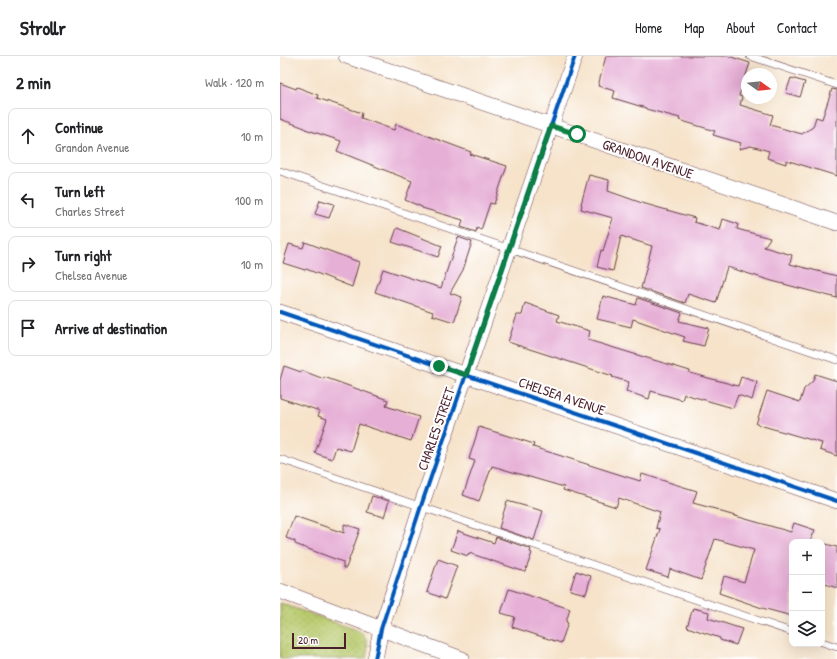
<!DOCTYPE html>
<meta charset="utf-8">
<style>
:root{--surface:#fff;--page:#f2f2f2;--text:#202124;--muted:#757577;--line:#e0e0e0}
body{margin:0;font-family:"Patrick Hand",sans-serif;background:var(--page);color:var(--text)}
.controls{position:absolute;right:12px;bottom:12px;display:grid;overflow:hidden;border-radius:8px;box-shadow:0 4px 16px #0002}
.controls button{width:36px;height:36px;display:grid;place-items:center;padding:0;border:0;border-bottom:1px solid var(--line);background:var(--surface);color:var(--text);font:20px sans-serif}
.compass{position:absolute;left:461px;top:12px;width:36px;height:36px;border-radius:50%;background:var(--surface);box-shadow:0 4px 16px #0002;rotate:105deg}
.scale{position:absolute;left:12px;bottom:10px;width:54px;box-sizing:border-box;padding-left:4px;border:2px solid #4a1f2b;border-top:0;font-size:11px;line-height:14px;white-space:nowrap;color:#4a1f2b;-webkit-text-stroke:3px #fff;paint-order:stroke}
.stop{position:absolute;width:12px;height:12px;margin:-9px;border:3px solid #0b8043;border-radius:50%;background:#fff}
.stop.end{background:#0b8043;border-color:#fff;box-shadow:0 1px 4px #0008}
.list{margin:0;padding:0;list-style:none}
h2{display:flex;justify-content:space-between;align-items:center;height:52px;margin:0;padding:0 16px;font-size:17px}
h2 small{font-size:13px;font-weight:400;color:var(--muted)}
.list li{display:grid;grid-template-columns:26px 1fr auto;gap:12px;align-items:center;box-sizing:border-box;height:56px;margin:0 8px 8px;padding:0 8px;border:1px solid var(--line);border-radius:8px}
.list b{display:block;font-size:15px;white-space:nowrap}
.list p{margin:0;font-size:13px;white-space:nowrap;color:var(--muted)}
.list em{font-size:13px;font-style:normal;color:var(--muted)}
.icon{flex:none;width:22px;height:22px;fill:none;stroke:currentColor;stroke-width:2;stroke-linecap:round;stroke-linejoin:round}
.map{position:relative;flex:none;width:557px;height:603px;overflow:hidden}
header{display:flex;align-items:center;gap:24px;box-sizing:border-box;height:56px;padding:0 20px;background:var(--surface);border-bottom:1px solid var(--line)}
header strong{font-size:19px}
nav{display:flex;gap:22px;margin-inline-start:auto;font-size:14px}
main{display:flex}
aside{flex:1;background:var(--surface)}
.map>svg:first-child{display:block}
.park{fill:url(#park-dots);stroke:#81744c}
.building{fill:#e6afd6}
.lines{fill:none;stroke-linecap:round;stroke-linejoin:round}
.lane-casing{stroke:#643c43;stroke-width:8}
.street-casing{stroke:#643c43;stroke-width:16}
.lane{stroke:#fff;stroke-width:7}
.street{stroke:#fff;stroke-width:15}
.cycleway-casing{stroke:#fff;stroke-width:6}
.cycleway{stroke:#0057b8;stroke-width:4}
.route{stroke:#0b8043;stroke-width:5}
.labels{text-anchor:middle;stroke-width:4;stroke-linejoin:round;paint-order:stroke}
.street-label{font-size:14px;fill:#4a1f2b;stroke:#fff}
</style>
<header>
<strong>Strollr</strong>
<nav><a>Home</a><a>Map</a><a>About</a><a>Contact</a></nav>
</header>
<main>
<aside>
<h2>2 min<small>Walk · 120 m</small></h2>
<ul class="list">
<li><svg class="icon" aria-label="ahead" viewBox="0 0 24 24"><path d="M12 20V5M6 11l6-6 6 6"/></svg><div><b>Continue</b><p>Grandon Avenue</p></div><em>10 m</em></li>
<li><svg class="icon" aria-label="left" viewBox="0 0 24 24"><path d="M17 20v-9H6M10 6l-5 5 5 5"/></svg><div><b>Turn left</b><p>Charles Street</p></div><em>100 m</em></li>
<li><svg class="icon" aria-label="right" viewBox="0 0 24 24"><path d="M7 20v-9h11M14 6l5 5-5 5"/></svg><div><b>Turn right</b><p>Chelsea Avenue</p></div><em>10 m</em></li>
<li><svg class="icon" aria-label="arrive" viewBox="0 0 24 24"><path d="M6 21V4h12l-3 4 3 4H6"/></svg><div><b>Arrive at destination</b></div></li>
</ul>
</aside>
<div class="map">
<svg width="557" height="603" viewBox="0 0 557 603">
<defs>
<pattern id="park-dots" width="8" height="8" patternUnits="userSpaceOnUse"><rect width="8" height="8" fill="#b8ca6d"/><path d="M2 2h.1M6 6h.1" fill="none" stroke="#a0ad5f" stroke-width="1.8" stroke-linecap="round"/></pattern>
</defs>
<rect width="100%" height="100%" fill="#fff"/>
<filter id="ink" filterUnits="userSpaceOnUse"><feTurbulence type="fractalNoise" baseFrequency=".025" numOctaves="2"/><feDisplacementMap in="SourceGraphic" scale="8" xChannelSelector="R" yChannelSelector="G"/><feConvolveMatrix kernelMatrix="1 2 1 2 8 2 1 2 1" color-interpolation-filters="sRGB"/></filter>
<filter id="wash" filterUnits="userSpaceOnUse"><feTurbulence type="fractalNoise" baseFrequency=".012" numOctaves="4" result="noise"/><feDisplacementMap in="SourceGraphic" scale="16" xChannelSelector="R" yChannelSelector="G"/><feGaussianBlur stdDeviation="0.9" result="paint"/><feColorMatrix in="noise" values="0 0 0 0 0 0 0 0 0 0 0 0 0 0 0 0 0 1.4 0 .05"/><feComposite in="paint" operator="in"/></filter>
<g filter="url(#wash)">
<rect width="100%" height="100%" fill="#f6e3ca"/>
<!-- park -->
<path class="park" d="M0 547 79 575C90 584 88 590 86 603H0Z"/>
<g id="blocks">
<!-- building -->
<path class="building" d="M326 0H448L470 7 459 40 462 41 460 49 493 59 490 69 522 78 533 71 536 61 542 63 552 33 557 34V120L506 104V108L487 102 489 95 471 90 459 93 461 87 433 79 435 75 399 64 400 62 366 53V52L333 42 335 35 318 30Z
M511 22 525 26 520 41 506 37Z
M0 27 16 33 17 31 38 39 37 42 82 57 81 62 114 74 116 68 191 96 190 98 227 110 214 148 210 147 201 174 197 172 196 176 181 171 183 164 142 152V151L125 144 132 125 57 95 61 85 25 73V72L0 63Z
M309 119 329 124 328 135 362 147 415 162 414 166 440 174 443 163 458 168 457 173 490 182 484 191 512 199 510 208 557 220V242L492 225 447 211 436 247 408 238 405 247 361 232 372 190 341 180 333 215 317 211 321 194 323 195 333 162 301 153 302 149 301 148Z
M40 144 54 148 49 162 35 158Z
M117 172 162 190 158 201 112 186Z
M178 181 192 186 183 214 170 237 182 241 174 266 152 259 153 256 95 236 103 213 161 232Z
M25 186 79 206 72 231 26 213 25 214 3 207 9 188 23 192Z
M323 240 356 249 358 242 402 257 399 265 429 272 424 290 403 285 405 281 353 263 351 271 317 263Z
M245 247 279 259 277 265 310 275 308 284 410 315V317L458 330 461 321 477 326 472 344 458 339 453 352 404 338 402 344 371 335 369 343 346 335 349 326 332 321 333 320 228 286 237 259H242Z
M4 310 21 316 23 315 44 323V321L108 344 106 350 139 361 131 385 79 368 71 395 56 391 52 403 35 397 47 363 38 360 40 355 0 342V324Z
M535 318 557 325V400L540 394 542 387 476 368 487 335 520 346 524 333 533 325Z
M199 371 254 388 253 391 360 425 362 418 417 435 413 447 439 454 438 455 511 476 514 467 535 474 530 486H512V560L482 552 439 537 444 520 464 526 474 494 435 483 421 524 390 513 388 521 366 514 380 473 376 472 380 456 339 442 336 451 283 434 284 431 212 410 199 445 183 439 195 405 189 403Z
M92 440 109 445 104 461 87 456Z
M227 445 263 455 254 484 219 472Z
M14 460 64 477V468L80 473 66 512H63V506L15 488V485L6 482Z
M178 475 214 487 216 481 251 493 250 496 252 497 245 516 189 497 188 500 171 494Z
M542 487 557 491V532L542 527Z
M158 503 177 510 165 543 147 536Z
M296 515 311 520 306 538 290 534Z
M229 533 290 553 286 566 288 567 281 587 232 571 235 561 221 557Z
M413 552 429 556 428 562 462 573 456 589 440 584V582L407 571Z"/>
</g>
</g>
<g filter="url(#ink)">
<use href="#blocks" fill-opacity="0" stroke="#643c43" stroke-width="1"/>
<g class="lines">
<defs>
<path id="lane" d="M470 0 557 29
M0 115 557 304
M0 403 512 576
M542 586 557 591"/>
<path id="street" d="M66 0 557 167
M0 256 557 445
M0 535 182 603
M95 603 101 573 141 450 295 0"/>
</defs>
<!-- lane casing -->
<use href="#lane" class="lane-casing"/>
<!-- street casing -->
<use href="#street" class="street-casing"/>
<!-- lane -->
<use href="#lane" class="lane"/>
<!-- street -->
<use href="#street" class="street"/>
<defs>
<path id="cycleway" d="M0 256 557 445
M95 603 101 573 141 450 295 0"/>
</defs>
<!-- cycleway casing -->
<use href="#cycleway" class="cycleway-casing"/>
<!-- cycleway -->
<use href="#cycleway" class="cycleway"/>
</g>
</g>
<g class="lines" filter="url(#ink)">
<!-- route -->
<path class="route" d="M159 310 186 319 271 70 297 78"/>
</g>
<g class="labels">
<!-- street labels -->
<g class="street-label">
<text transform="translate(368 103) rotate(19)" y="5">GRANDON AVENUE</text>
<text transform="translate(282 340) rotate(19)" y="5">CHELSEA AVENUE</text>
<text transform="translate(156 373) rotate(-71)" y="5">CHARLES STREET</text>
</g>
</g>
</svg>
<div class="controls">
<button>+</button>
<button>−</button>
<button><svg class="icon" aria-label="layers" viewBox="0 0 24 24"><path d="M12 4l9 5-9 5-9-5zM3 14l9 5 9-5"/></svg></button>
</div>
<svg class="compass" viewBox="-18 -18 36 36"><path d="M0-13l5 13h-10z" fill="#e53935"/><path d="M0 13l5-13h-10z" fill="#757577"/></svg>
<div class="scale">20 m</div>
<div class="stop" style="left:297px;top:78px"></div>
<div class="stop end" style="left:159px;top:310px"></div>
</div>
</main>
